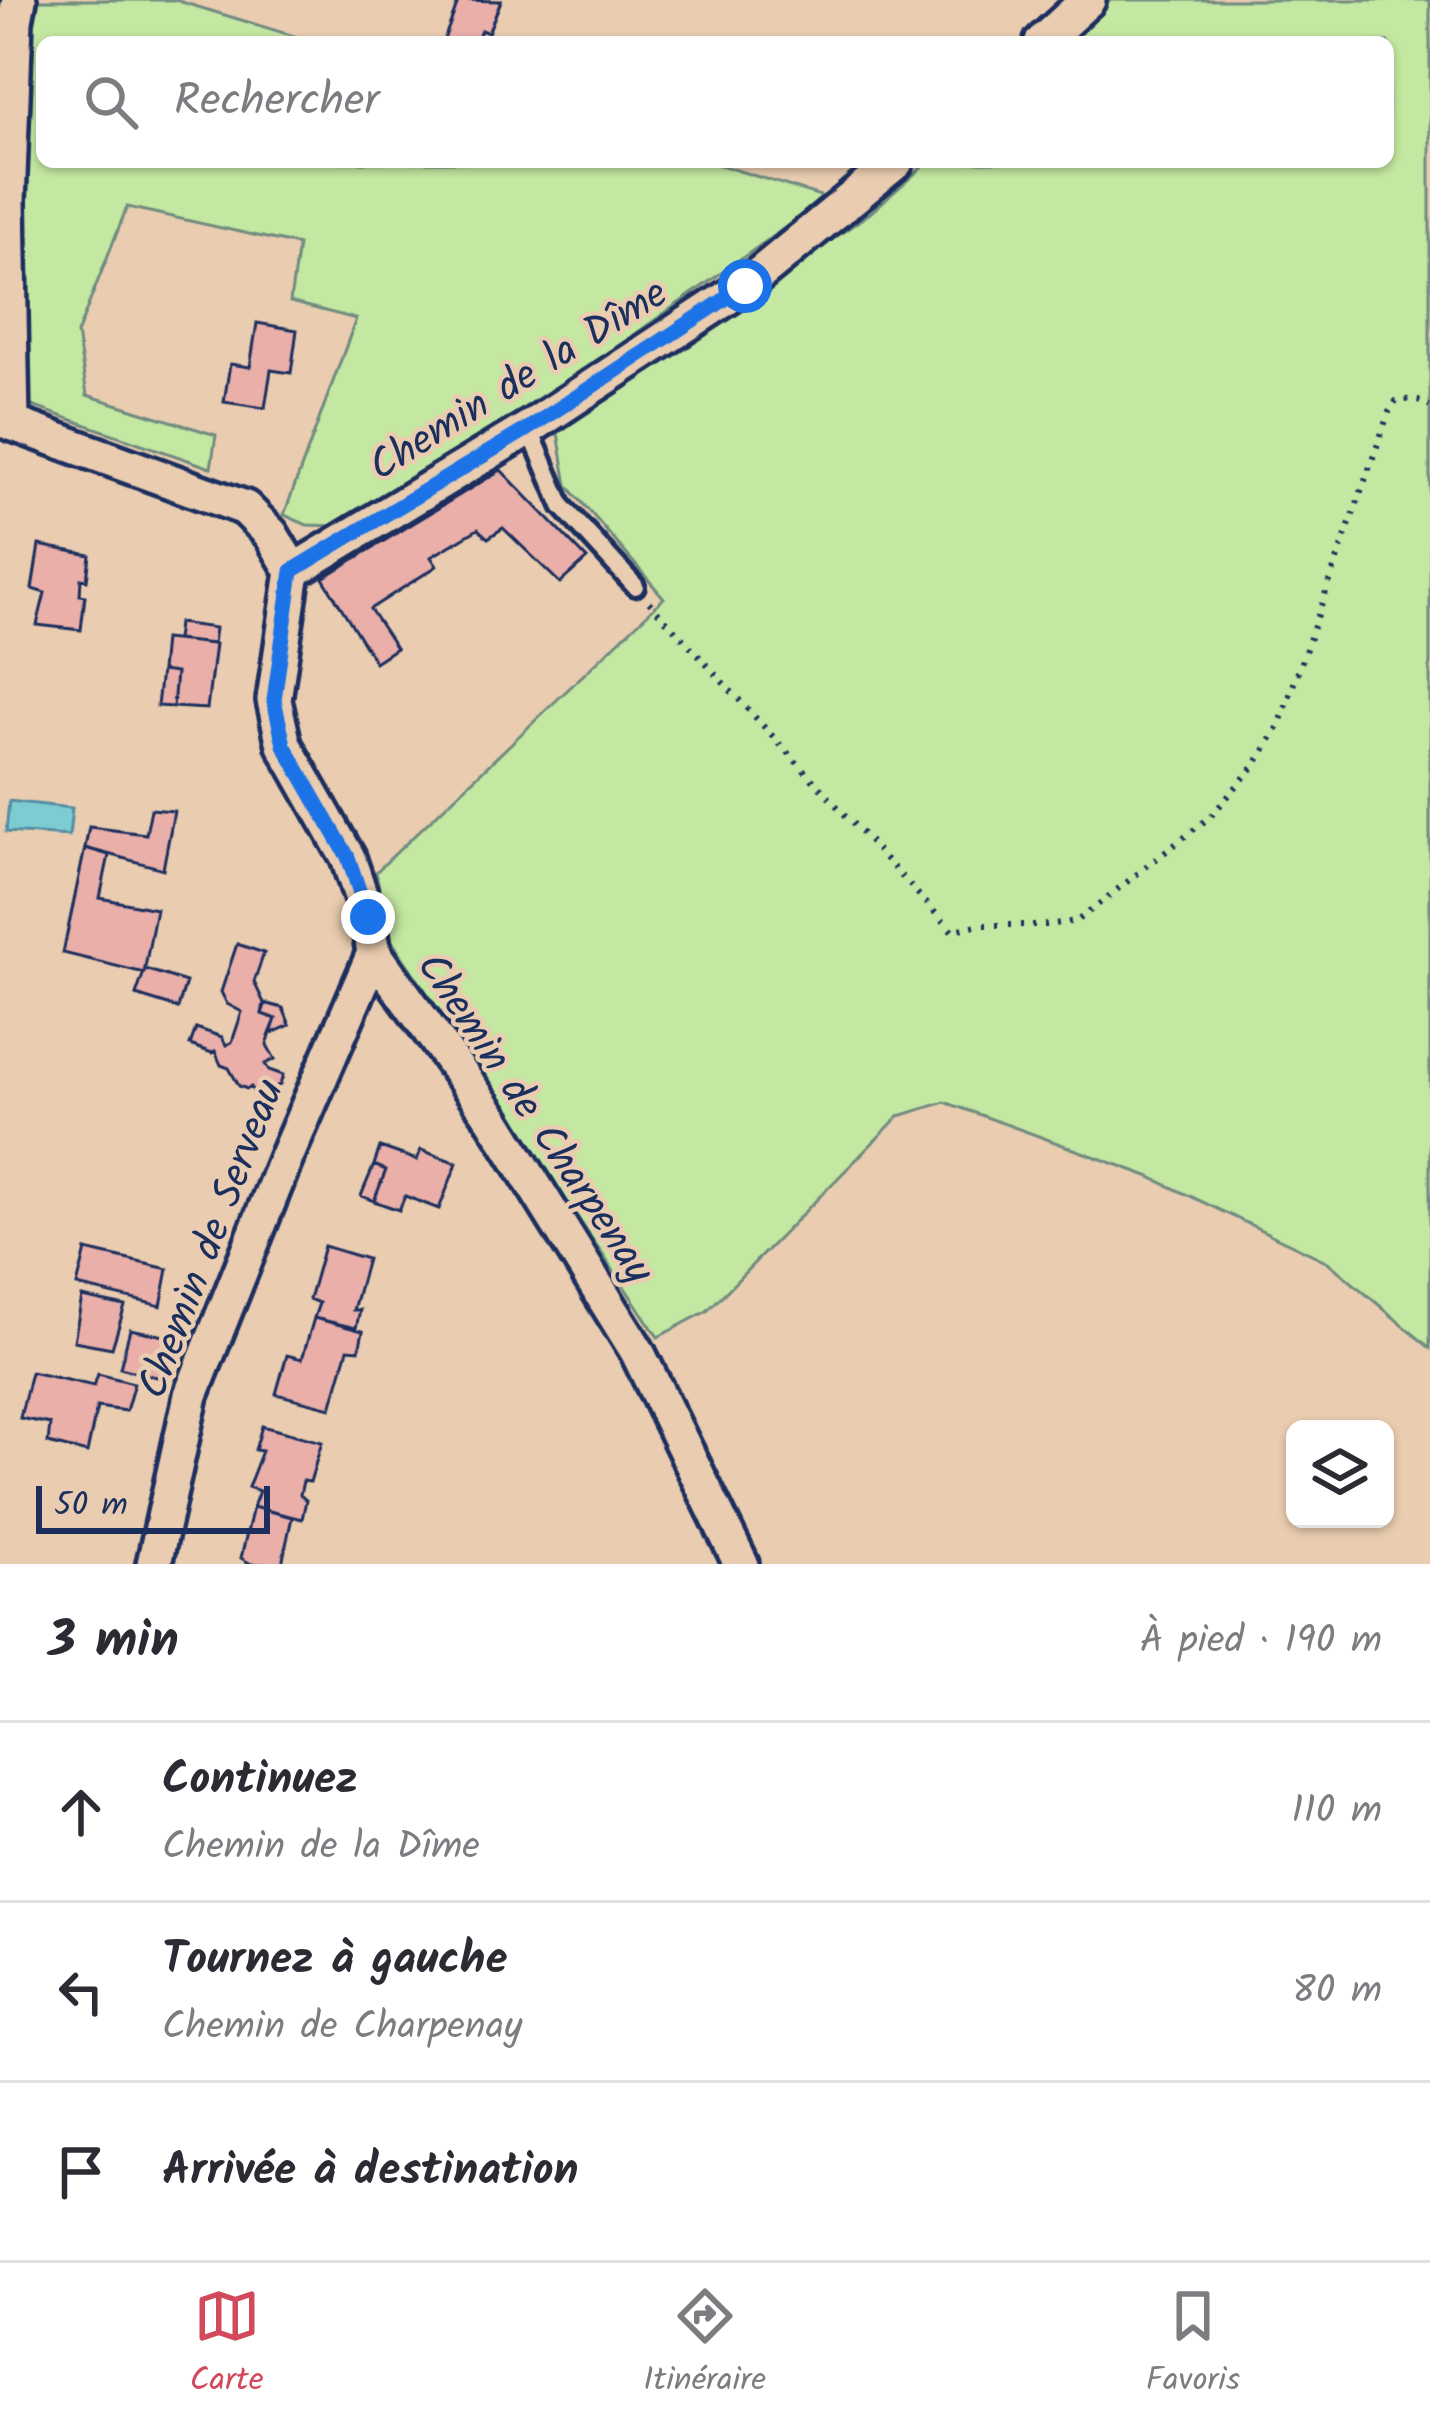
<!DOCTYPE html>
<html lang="fr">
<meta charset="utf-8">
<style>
:root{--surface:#fff;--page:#f2f2f3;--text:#2b2b33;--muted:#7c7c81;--line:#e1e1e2;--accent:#d1495b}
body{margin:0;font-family:Kalam,sans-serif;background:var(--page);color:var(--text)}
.controls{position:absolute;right:36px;bottom:36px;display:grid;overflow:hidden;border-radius:18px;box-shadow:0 3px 9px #0004}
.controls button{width:108px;height:108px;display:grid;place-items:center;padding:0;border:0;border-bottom:3px solid var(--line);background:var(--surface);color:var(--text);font:60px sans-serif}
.scale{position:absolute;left:36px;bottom:30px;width:234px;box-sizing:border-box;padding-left:12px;border:6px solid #1b2f5e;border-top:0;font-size:33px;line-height:42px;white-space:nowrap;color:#1b2f5e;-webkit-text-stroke:9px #eacdb0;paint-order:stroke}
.stop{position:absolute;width:36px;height:36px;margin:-27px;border:9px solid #1a73e8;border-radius:50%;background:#fff}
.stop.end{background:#1a73e8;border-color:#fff;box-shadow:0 3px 12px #0008}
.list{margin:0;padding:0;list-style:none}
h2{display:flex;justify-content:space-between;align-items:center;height:156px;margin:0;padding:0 48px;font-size:51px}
h2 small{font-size:39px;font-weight:400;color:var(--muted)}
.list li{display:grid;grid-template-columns:78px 1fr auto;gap:36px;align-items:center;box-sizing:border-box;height:180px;padding:0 48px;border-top:3px solid var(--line)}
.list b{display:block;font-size:45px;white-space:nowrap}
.list p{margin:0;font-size:39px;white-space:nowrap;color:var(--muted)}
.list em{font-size:39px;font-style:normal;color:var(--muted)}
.icon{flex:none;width:66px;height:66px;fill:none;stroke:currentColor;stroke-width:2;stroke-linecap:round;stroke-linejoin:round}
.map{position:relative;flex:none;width:1430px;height:1564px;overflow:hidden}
.search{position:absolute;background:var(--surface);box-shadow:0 3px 9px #0004;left:36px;right:36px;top:36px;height:132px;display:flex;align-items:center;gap:30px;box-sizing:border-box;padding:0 42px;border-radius:18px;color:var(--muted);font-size:45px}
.sheet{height:696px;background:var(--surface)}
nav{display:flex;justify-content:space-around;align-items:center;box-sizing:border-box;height:168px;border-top:3px solid var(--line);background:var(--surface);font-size:33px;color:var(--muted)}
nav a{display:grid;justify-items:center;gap:6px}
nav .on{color:var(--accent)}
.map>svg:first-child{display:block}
.green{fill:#c4e7a1;stroke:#708b80;stroke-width:3}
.water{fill:#7bccd2;stroke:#558da4;stroke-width:3}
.building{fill:#eaafa9;stroke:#1b2f5e;stroke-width:3}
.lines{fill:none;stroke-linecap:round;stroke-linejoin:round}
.lane-casing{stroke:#1b2f5e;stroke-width:26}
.street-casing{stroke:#1b2f5e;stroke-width:42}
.path{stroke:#1b2f5e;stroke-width:6;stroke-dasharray:3 9;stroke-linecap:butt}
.lane{stroke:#eacdb0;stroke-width:16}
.street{stroke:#eacdb0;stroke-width:33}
.route{stroke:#1a73e8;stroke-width:15}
.labels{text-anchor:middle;stroke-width:9;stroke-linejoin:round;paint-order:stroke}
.street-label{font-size:42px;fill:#1b2f5e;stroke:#eacdb0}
</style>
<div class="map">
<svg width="1430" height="1564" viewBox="0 0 1430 1564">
<rect width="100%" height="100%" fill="#eacdb0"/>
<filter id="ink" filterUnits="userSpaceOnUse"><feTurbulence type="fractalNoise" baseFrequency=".00833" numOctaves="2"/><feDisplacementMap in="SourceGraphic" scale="24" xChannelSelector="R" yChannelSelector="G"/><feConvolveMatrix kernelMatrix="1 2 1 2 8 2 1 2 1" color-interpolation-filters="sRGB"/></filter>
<g filter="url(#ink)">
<!-- green -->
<path class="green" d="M32 0H175L314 42H42V162H710L827 198 552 393 341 526 307 525 284 515 356 319 290 302 298 245 127 207 77 334 87 395 216 435 211 468 29 405 19 192Z
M1111 0H1430V1348L1328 1262 1148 1176 945 1102 899 1116 707 1311 658 1337 388 935 376 872 664 598 567 485 558 433 870 213 928 162H1388V42H1064Z"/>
<!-- water -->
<path class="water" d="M9 801 72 808 69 836 6 832Z"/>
<!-- building -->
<path class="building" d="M459 0 501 1 488 33 481 30 476 42H443Z
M257 323 297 330 291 373 271 370 265 408 224 402 230 364 250 367Z
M501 470 587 559 560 583 503 528 488 538 478 529 431 557 437 566 370 609 396 648 375 662 323 578Z
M39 545 90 555 87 580 81 579 80 595 85 596 81 630 37 625 45 593 32 589Z
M178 623 215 628 213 644 176 640Z
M164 639 215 644 207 709 173 707 176 673 161 671Z
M161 671 176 673 173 707 157 706Z
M151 809 174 811 163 869 85 848 89 827 146 834Z
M85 848 109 855 100 898 156 909 144 973 63 953Z
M237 944 264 953 254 982 265 1005 262 1014 276 1019 267 1045 275 1059 265 1064 269 1070 283 1075 280 1085 274 1087 276 1093 258 1102 251 1087 247 1089 239 1086 229 1068 221 1065 215 1051 212 1053 190 1045 196 1028 222 1037 226 1045 232 1042 242 1012 227 1004 221 992Z
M145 969 186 982 178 1008 136 995Z
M264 1003 283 1008 290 1025 270 1034 276 1019 262 1014Z
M380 1147 417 1160 421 1150 457 1163 439 1209 405 1196 399 1210 374 1201 386 1170 374 1165Z
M374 1165 386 1170 374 1201 361 1196Z
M324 1246 367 1259 353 1310H360L356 1328 314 1318 319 1303 309 1299Z
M86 1250 168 1269 161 1306 77 1286Z
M82 1297 125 1306 112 1348 74 1341Z
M314 1318 363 1331 359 1350 348 1349 331 1408 276 1394 287 1355 302 1359Z
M130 1329 174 1338 164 1379 120 1368Z
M31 1372 94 1386 98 1374 134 1383 126 1411 97 1407 87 1453 48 1443 50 1424 20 1418Z
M262 1426 322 1442 310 1482 303 1481 300 1495 306 1500 302 1519 253 1507 259 1491 248 1487 262 1451 255 1450Z
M253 1507 292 1517 282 1564H251L241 1558Z"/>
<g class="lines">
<defs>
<path id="lane" d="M529 428 562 506 635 586"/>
<path id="street" d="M1042 42 1088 0
M0 419 245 508 271 534 293 571
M12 423 8 202 15 21 19 0
M293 571 274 700 284 745 348 858 368 917 374 953 493 1119 637 1351 741 1564
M293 571 529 428 745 286 896 162
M154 1564 191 1395 285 1160 374 953"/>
</defs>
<!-- lane casing -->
<use href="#lane" class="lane-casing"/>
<!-- street casing -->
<use href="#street" class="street-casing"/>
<!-- path -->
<path class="path" d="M649 602 952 931 977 925H1046L1077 921 1210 817 1256 764 1279 726 1389 412 1396 401C1409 399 1420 399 1430 406"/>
<!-- lane -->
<use href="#lane" class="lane"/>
<!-- street -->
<use href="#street" class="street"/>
</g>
</g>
<g class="lines" filter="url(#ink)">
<!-- route -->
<path class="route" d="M368 917 348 857 284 745 274 700 292 571 529 428 745 286"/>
</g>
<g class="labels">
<!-- street labels -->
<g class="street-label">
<text transform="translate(517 378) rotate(-32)" y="15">Chemin de la Dîme</text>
<text transform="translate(537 1117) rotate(56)" y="15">Chemin de Charpenay</text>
<text transform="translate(209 1238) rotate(-69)" y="15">Chemin de Serveau</text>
</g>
</g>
</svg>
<div class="controls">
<button><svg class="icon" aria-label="layers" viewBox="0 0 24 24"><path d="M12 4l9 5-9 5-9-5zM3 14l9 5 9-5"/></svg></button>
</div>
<div class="scale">50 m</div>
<div class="stop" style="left:745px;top:286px"></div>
<div class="stop end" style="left:368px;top:917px"></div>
<div class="search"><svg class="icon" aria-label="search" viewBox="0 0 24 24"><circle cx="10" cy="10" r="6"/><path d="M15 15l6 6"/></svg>Rechercher</div>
</div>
<section class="sheet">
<h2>3 min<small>À pied · 190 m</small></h2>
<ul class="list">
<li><svg class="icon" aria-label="ahead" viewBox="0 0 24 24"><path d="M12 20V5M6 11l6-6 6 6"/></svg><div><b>Continuez</b><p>Chemin de la Dîme</p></div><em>110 m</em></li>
<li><svg class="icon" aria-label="left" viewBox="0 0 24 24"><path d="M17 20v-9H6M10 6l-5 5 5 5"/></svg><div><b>Tournez à gauche</b><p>Chemin de Charpenay</p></div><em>80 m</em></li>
<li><svg class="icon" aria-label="arrive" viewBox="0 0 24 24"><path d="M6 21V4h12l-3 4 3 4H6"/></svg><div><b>Arrivée à destination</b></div></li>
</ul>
</section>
<nav>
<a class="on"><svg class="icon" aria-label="map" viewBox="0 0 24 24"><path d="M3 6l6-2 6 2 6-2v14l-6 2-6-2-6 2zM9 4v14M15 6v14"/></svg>Carte</a>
<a><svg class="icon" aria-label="directions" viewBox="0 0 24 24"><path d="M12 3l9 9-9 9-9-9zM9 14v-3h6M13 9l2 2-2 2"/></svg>Itinéraire</a>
<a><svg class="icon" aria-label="saved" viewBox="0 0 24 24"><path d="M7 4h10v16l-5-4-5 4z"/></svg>Favoris</a>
</nav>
